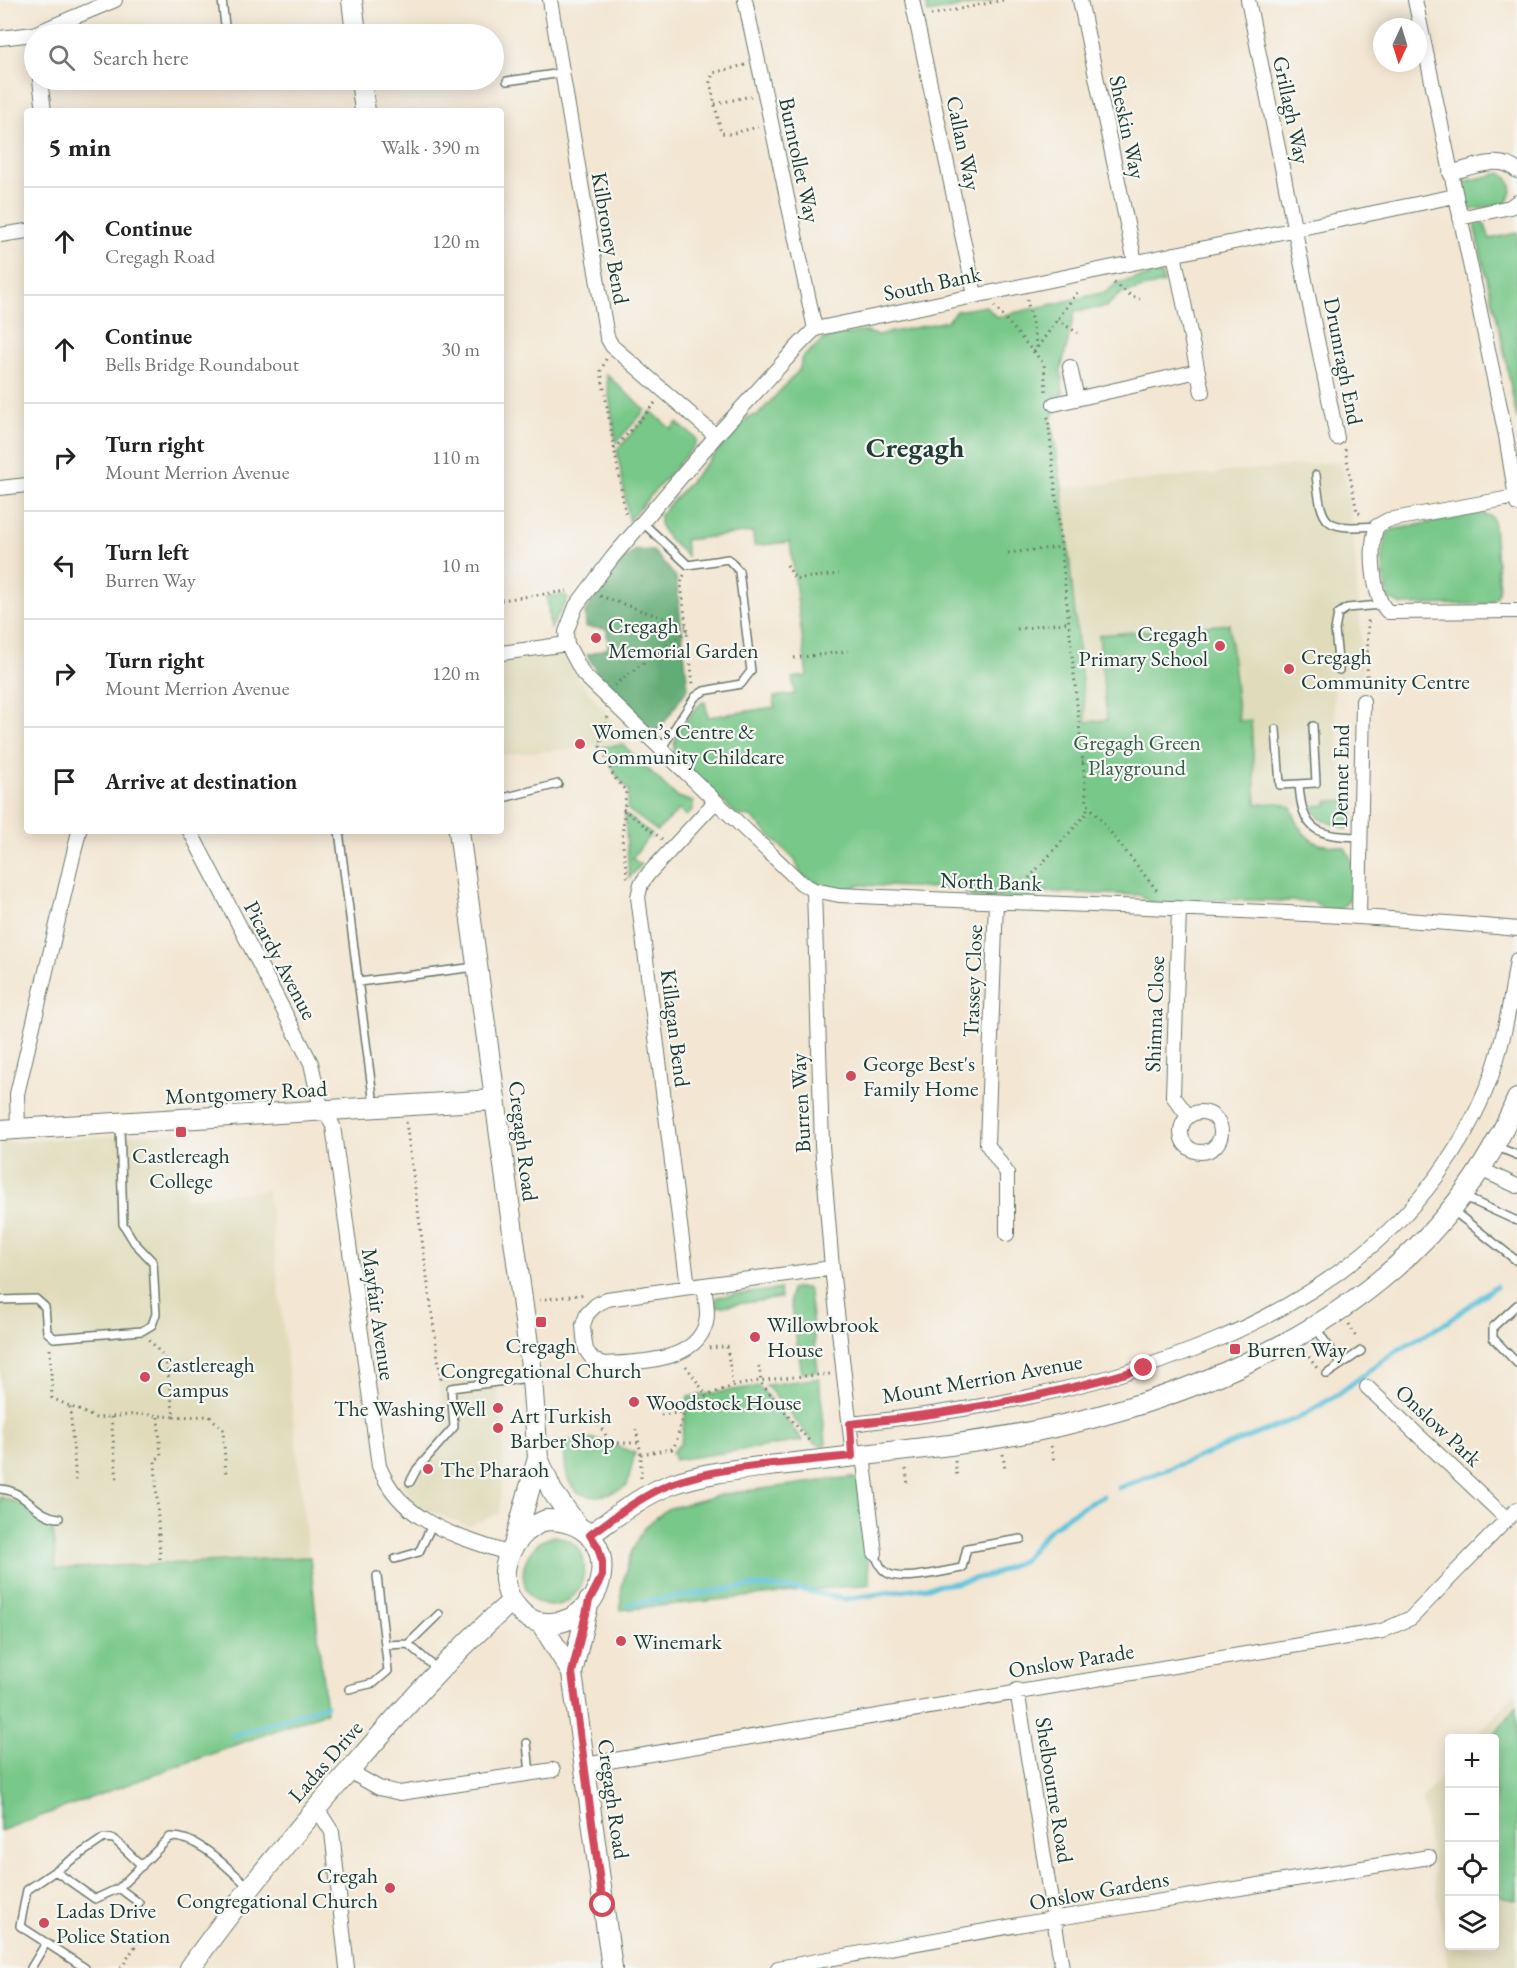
<!DOCTYPE html>
<meta charset="utf-8">
<style>
:root{--surface:#fff;--page:#f2f2f2;--text:#222;--muted:#767676;--line:#e0e0e0}
body{margin:0;font-family:"EB Garamond",serif;background:var(--page);color:var(--text)}
.controls{position:absolute;right:18px;bottom:18px;display:grid;overflow:hidden;border-radius:6px;box-shadow:0 3px 15px #0003}
.controls button{width:54px;height:54px;display:grid;place-items:center;padding:0;border:0;border-bottom:2px solid var(--line);background:var(--surface);color:var(--text);font:30px sans-serif}
.compass{position:absolute;left:1373px;top:18px;width:54px;height:54px;border-radius:50%;background:var(--surface);box-shadow:0 3px 15px #0003;rotate:184deg}
.stop{position:absolute;width:18px;height:18px;margin:-14px;border:4px solid #d1495b;border-radius:50%;background:#fff}
.stop.end{background:#d1495b;border-color:#fff;box-shadow:0 2px 6px #0008}
.list{margin:0;padding:0;list-style:none}
h2{display:flex;justify-content:space-between;align-items:center;height:78px;margin:0;padding:0 24px;font-size:26px}
h2 small{font-size:20px;font-weight:400;color:var(--muted)}
.list li{display:grid;grid-template-columns:39px 1fr auto;gap:18px;align-items:center;box-sizing:border-box;height:108px;padding:0 24px;border-top:2px solid var(--line)}
.list b{display:block;font-size:22px;white-space:nowrap}
.list p{margin:0;font-size:20px;white-space:nowrap;color:var(--muted)}
.list em{font-size:20px;font-style:normal;color:var(--muted)}
.icon{flex:none;width:33px;height:33px;fill:none;stroke:currentColor;stroke-width:2;stroke-linecap:round;stroke-linejoin:round}
.map{position:relative;flex:none;width:1517px;height:1968px;overflow:hidden}
.search{position:absolute;background:var(--surface);box-shadow:0 3px 15px #0003;left:24px;top:24px;width:480px;height:66px;display:flex;align-items:center;gap:15px;box-sizing:border-box;padding:0 21px;border-radius:33px;color:var(--muted);font-size:22px}
.panel{position:absolute;background:var(--surface);box-shadow:0 3px 15px #0003;left:24px;top:108px;width:480px;height:726px;border-radius:6px}
.map>svg:first-child{display:block}
.built{fill:#e0dcbb}
.green{fill:#78c889;stroke:#4c825e;stroke-width:1.5}
.forest{fill:#62ac75;stroke:#407454;stroke-width:1.5}
.lines{fill:none;stroke-linecap:round;stroke-linejoin:round}
.stream{stroke:#5ec3db;stroke-width:5}
.lane-casing{stroke:#69786b;stroke-width:10}
.street-casing{stroke:#69786b;stroke-width:16}
.secondary-casing{stroke:#69786b;stroke-width:22}
.path{stroke:#69786b;stroke-width:3;stroke-dasharray:1.5 4.5;stroke-linecap:butt}
.lane{stroke:#fff;stroke-width:7}
.street{stroke:#fff;stroke-width:14}
.secondary{stroke:#fff;stroke-width:20}
.route{stroke:#d1495b;stroke-width:8}
.poi-dot{fill:#d1495b;stroke:#f6f6f2;stroke-width:2}
.labels{text-anchor:middle;stroke-width:4.5;stroke-linejoin:round;paint-order:stroke}
.street-label{font-size:22px;fill:#1f3d34;stroke:#f6f6f2}
.poi-label{font-size:22px;fill:#1f3d34;stroke:#f6f6f2;text-anchor:start}
.park-label{font-size:22px;fill:#356049;stroke:#f6f6f2}
.district-label{font-size:28px;font-weight:bold;fill:#1f3d34;stroke:#f6f6f2}
</style>
<div class="map">
<svg width="1517" height="1968" viewBox="0 0 1517 1968">
<rect width="100%" height="100%" fill="#f6f6f2"/>
<filter id="ink" filterUnits="userSpaceOnUse"><feTurbulence type="fractalNoise" baseFrequency=".0167" numOctaves="2"/><feDisplacementMap in="SourceGraphic" scale="12" xChannelSelector="R" yChannelSelector="G"/><feConvolveMatrix kernelMatrix="1 2 1 2 8 2 1 2 1" color-interpolation-filters="sRGB"/></filter>
<filter id="wash" filterUnits="userSpaceOnUse"><feTurbulence type="fractalNoise" baseFrequency=".008" numOctaves="4" result="noise"/><feDisplacementMap in="SourceGraphic" scale="24" xChannelSelector="R" yChannelSelector="G"/><feGaussianBlur stdDeviation="1.35" result="paint"/><feColorMatrix in="noise" values="0 0 0 0 0 0 0 0 0 0 0 0 0 0 0 0 0 1.4 0 .05"/><feComposite in="paint" operator="in"/></filter>
<g filter="url(#wash)">
<rect width="100%" height="100%" fill="#f3e6d2"/>
<!-- built -->
<path class="built" d="M1342 461 1353 527 1364 685 1337 686 1333 697 1345 799H1324L1325 804 1291 807 1280 803 1256 804 1251 720 1172 716 1086 722 1062 488Z
M557 653 567 660 577 677 631 744 501 755V662Z
M182 1132 186 1198 268 1190 326 1712 0 1831V1143Z
M495 1373 505 1452 499 1514 468 1526 419 1507 401 1484 443 1429 438 1380Z
M1517 1691V1968H1448L1422 1798 1449 1766 1450 1946H1494V1738H1474Z"/>
<!-- green -->
<path class="green" d="M926 0H994L928 13Z
M1501 173C1514 182 1514 191 1506 203L1472 210 1464 206 1462 182Z
M1480 223 1485 225 1490 239 1517 233V419L1500 331 1475 230V225Z
M1156 274H1161L1164 283 1120 294 1106 307 1075 311 1061 370 1063 393 1051 419 1062 488 1086 722 1107 720 1099 635 1229 624 1239 721 1251 720 1256 804 1280 803 1291 807C1297 823 1302 838 1320 844 1328 846 1337 845 1345 848 1363 872 1353 931 1314 902L1217 899 1206 906 1151 903 1139 895 1044 892 1028 899 972 897 960 889 857 885 846 892 823 886 801 875 795 860 751 817 737 815 674 754C671 736 689 716 701 703L705 702 708 717 775 707 774 697 795 694 792 678 807 676 790 542 754 546 753 532 685 540 687 556C675 544 657 533 660 515L748 417 758 415 799 370 803 357 824 339 863 331 878 335 947 321 956 311 986 306 996 317 1106 292 1117 283Z
M606 374 645 410 616 443Z
M651 411 671 429 677 423 696 438V444L629 520 617 450Z
M1481 513 1492 517 1494 525 1499 590 1497 597 1486 604 1402 605 1389 599C1383 585 1378 540 1391 530Z
M565 595 568 598 550 629 547 596Z
M623 745 676 796 693 802V810L686 816 679 810 657 831 627 809 629 791 617 776 603 747Z
M1354 800 1353 821 1347 829C1333 821 1318 826 1313 806L1327 805V801Z
M625 814 651 834 632 858 641 865 629 878Z
M795 1288H806L809 1292 818 1371 802 1373 790 1300 791 1290Z
M780 1289 781 1298 716 1307 715 1302 717 1297Z
M819 1378 826 1444 822 1446 814 1443 766 1385Z
M759 1386 803 1441 675 1460 672 1452 681 1443 688 1397Z
M596 1439 635 1453 627 1486C608 1496 579 1506 568 1479 564 1468 565 1452 563 1441Z
M851 1477 859 1481 870 1584 620 1610 622 1586 631 1553 645 1527 667 1509 724 1494Z
M0 1497 26 1506 53 1530 56 1569 310 1557 326 1712 0 1831Z
M555 1536C605 1543 584 1614 545 1605 535 1603 530 1598 526 1588 517 1565 532 1541 555 1536Z
M1517 1706V1901L1495 1894 1494 1738H1492Z"/>
<!-- forest -->
<path class="forest" d="M636 550 653 551 676 577 688 688 659 730H648L604 683 587 655 608 648 607 629 586 627 585 611 623 560Z"/>
<g class="lines">
<!-- stream -->
<path class="stream" d="M1119 1488 1300 1417 1337 1395 1393 1353 1447 1322 1496 1286
M629 1604 751 1586 797 1589 845 1599 955 1583 991 1575 1023 1560 1047 1532 1070 1514 1103 1496
M233 1736 326 1705"/>
</g>
</g>
<g filter="url(#ink)">
<g class="lines">
<defs>
<path id="lane" d="M222 0 226 34
M507 81 562 73
M1316 475C1322 528 1324 529 1377 526
M642 522 688 565 728 559 739 571 751 671 741 684 704 691 695 697 661 749
M1339 670 1335 630 1338 614 1347 608 1380 605
M1276 729 1280 785 1316 783 1313 726
M1299 784C1302 831 1316 836 1360 837
M507 797 558 784
M339 831 374 1105
M359 982 475 967
M1495 1146 1517 1155
M1462 1196 1517 1221
M1451 1209 1517 1261
M0 1300 36 1299 45 1307 47 1332 54 1338 142 1331 152 1325 156 1314 153 1262 134 1242 123 1224 120 1126
M1517 1305 1493 1327V1338L1517 1363
M1315 1327 1341 1364
M1327 1374 1361 1351
M410 1482 417 1469 454 1427 451 1388 529 1378
M0 1489C25 1490 36 1517 59 1518
M875 1553C877 1560 880 1569 887 1573 902 1582 944 1571 962 1568L967 1548 1021 1539
M395 1559 419 1552 432 1525
M408 1644 439 1614
M385 1645 408 1644 438 1670
M349 1689 374 1683 388 1671 377 1576
M527 1743 530 1774
M55 1871 95 1899 119 1888 170 1837C198 1835 227 1868 248 1886
M119 1888 139 1903
M31 1968 46 1943
M85 1968 20 1926 27 1890 104 1838 114 1839 142 1866"/>
<path id="street" d="M550 0 607 337 612 346 716 436
M745 0 815 329
M912 0 975 295
M1080 0 1135 262
M1248 0 1337 438
M1415 0 1506 436 1517 504
M0 38 34 34 115 0
M40 80 44 111
M1450 173C1470 168 1501 154 1517 171
M1455 196 815 329 799 345 716 436 612 558 576 606 566 632 567 644 583 674 801 883 814 890 839 895C1065 906 1292 908 1517 929
M1460 218 1510 207 1517 202
M0 235 27 231
M1174 254 1202 392
M1070 367 1077 399
M1054 404 1198 371
M0 488 27 485
M1516 497 1388 520 1377 526C1369 546 1372 597 1388 612L1517 611
M501 653 567 644
M190 831 311 1063 319 1100 333 1126 379 1466C401 1523 457 1536 510 1554
M814 890 822 1145 832 1268 853 1456
M996 902 987 1144 1007 1173V1234
M1179 909 1173 1096 1188 1116
M1359 917 1363 701
M1181 1132a20 20 0 1 1 40 0a20 20 0 1 1-40 0Z
M18 1129 17 1094 79 831
M1480 1169 1517 1186
M704 1285C705 1297 709 1312 706 1323 695 1363 638 1362 604 1364L593 1360 586 1350 584 1337 583 1325 587 1314 596 1305 607 1299 704 1285 832 1268
M688 1287 638 897 641 884 649 873 715 802
M1367 1387 1507 1519
M850 1424C1084 1400 1383 1334 1485 1092 1503 1050 1510 1005 1517 960
M863 1455 875 1553
M1017 1690 1062 1968
M585 1765 1382 1631 1411 1618 1517 1509
M349 1771 379 1788 400 1793 553 1770
M316 1807 332 1832 347 1968
M778 1968 1046 1920 1429 1857"/>
<path id="secondary" d="M352 0 356 34
M361 80 365 111
M459 831 531 1366 538 1458 552 1491 577 1525
M0 1130 494 1100
M546 1520C628 1520 610 1621 551 1623 539 1623 530 1621 521 1612 489 1580 508 1535 546 1520Z
M590 1535C616 1516 642 1495 672 1484 705 1472 743 1469 778 1465 835 1458 893 1452 950 1445 1172 1417 1425 1321 1517 1099
M515 1541 538 1458
M541 1623 572 1673 612 1968
M572 1673 589 1601
M190 1968C239 1898 294 1833 351 1769 402 1710 453 1652 512 1601"/>
</defs>
<!-- lane casing -->
<use href="#lane" class="lane-casing"/>
<!-- street casing -->
<use href="#street" class="street-casing"/>
<!-- secondary casing -->
<use href="#secondary" class="secondary-casing"/>
<!-- path -->
<path class="path" d="M931 15 1003 0
M745 65 713 73 710 82 721 133 730 134 758 127
M715 104 751 96
M1114 283 1130 295 1140 299
M1027 299 1037 348
M994 306 1044 364 1046 392
M1057 320 1078 333
M1034 352 1079 290
M606 359 601 371 626 517
M1048 417 1087 803 1159 893
M614 449 655 403
M1345 449 1357 512 1361 514
M1008 553 1061 547
M787 565 795 579 839 574
M684 575 681 583 693 684
M600 596 686 626
M501 600 567 591
M1017 629 1069 622
M794 658 848 651
M614 685 687 631
M1367 688 1368 622 1371 618
M608 717 600 746 614 777 626 791 622 839 628 881
M1082 762 1100 760
M623 809 662 839
M1021 887 1087 813V805
M406 1122 441 1380 444 1382
M539 1300 586 1294
M1349 1324 1357 1339
M727 1347 733 1387
M709 1348 731 1346
M50 1349 52 1398 96 1418 139 1414 174 1417 166 1360 149 1339
M1305 1352 1317 1368
M686 1366 707 1396
M759 1366 761 1383 810 1442
M70 1407 76 1482
M661 1415 685 1412
M111 1417 117 1480
M158 1417 161 1456 155 1460 160 1559
M174 1417 209 1416 223 1429 226 1475
M595 1419 611 1443H638
M636 1429 641 1454V1479
M1051 1446 1054 1462
M641 1454 672 1449C681 1438 678 1419 687 1410 718 1379 788 1378 830 1374
M1003 1454 1005 1470
M955 1461 957 1477
M906 1469 908 1485
M121 1968 138 1942"/>
<!-- lane -->
<use href="#lane" class="lane"/>
<!-- street -->
<use href="#street" class="street"/>
<!-- secondary -->
<use href="#secondary" class="secondary"/>
</g>
</g>
<g class="lines" filter="url(#ink)">
<!-- route -->
<path class="route" d="M603 1905 572 1673 589 1601 602 1576V1561L598 1547 590 1535C616 1516 641 1496 671 1484 722 1465 798 1462 852 1456L850 1424C950 1414 1047 1397 1144 1368"/>
</g>
<!-- markers -->
<g class="poi-dot">
<circle cx="596" cy="638" r="6"/>
<circle cx="1220" cy="646" r="6"/>
<circle cx="1289" cy="669" r="6"/>
<circle cx="580" cy="744" r="6"/>
<circle cx="851" cy="1076" r="6"/>
<rect x="175" y="1126" width="12" height="12" rx="3"/>
<rect x="535" y="1316" width="12" height="12" rx="3"/>
<circle cx="755" cy="1337" r="6"/>
<rect x="1229" y="1343" width="12" height="12" rx="3"/>
<circle cx="145" cy="1377" r="6"/>
<circle cx="634" cy="1402" r="6"/>
<circle cx="498" cy="1408" r="6"/>
<circle cx="498" cy="1428" r="6"/>
<circle cx="428" cy="1469" r="6"/>
<circle cx="621" cy="1641" r="6"/>
<circle cx="390" cy="1888" r="6"/>
<circle cx="44" cy="1923" r="6"/>
</g>
<g class="labels">
<!-- street labels -->
<g class="street-label">
<text transform="translate(1292 110) rotate(78)" y="8">Grillagh Way</text>
<text transform="translate(1128 127) rotate(78)" y="8">Sheskin Way</text>
<text transform="translate(964 143) rotate(78)" y="8">Callan Way</text>
<text transform="translate(800 160) rotate(78)" y="8">Burntollet Way</text>
<text transform="translate(611 238) rotate(80)" y="8">Kilbroney Bend</text>
<text transform="translate(932 283) rotate(-12)" y="8">South Bank</text>
<text transform="translate(1344 361) rotate(79)" y="8">Drumragh End</text>
<text transform="translate(1340 776) rotate(-89)" y="8">Dennet End</text>
<text transform="translate(991 881) rotate(2)" y="8">North Bank</text>
<text transform="translate(281 960) rotate(62)" y="8">Picardy Avenue</text>
<text transform="translate(972 981) rotate(-88)" y="8">Trassey Close</text>
<text transform="translate(1154 1014) rotate(-88)" y="8">Shimna Close</text>
<text transform="translate(676 1028) rotate(83)" y="8">Killagan Bend</text>
<text transform="translate(246 1092) rotate(-3)" y="8">Montgomery Road</text>
<text transform="translate(800 1103) rotate(-93)" y="8">Burren Way</text>
<text transform="translate(524 1141) rotate(83)" y="8">Cregagh Road</text>
<text transform="translate(379 1314) rotate(82)" y="8">Mayfair Avenue</text>
<text transform="translate(982 1378) rotate(-10)" y="8">Mount Merrion Avenue</text>
<text transform="translate(1439 1425) rotate(43)" y="8">Onslow Park</text>
<text transform="translate(1071 1660) rotate(-9)" y="8">Onslow Parade</text>
<text transform="translate(325 1761) rotate(-49)" y="8">Ladas Drive</text>
<text transform="translate(1055 1790) rotate(81)" y="8">Shelbourne Road</text>
<text transform="translate(614 1799) rotate(82)" y="8">Cregagh Road</text>
<text transform="translate(1099 1890) rotate(-10)" y="8">Onslow Gardens</text>
</g>
<!-- poi labels -->
<g class="poi-label">
<text x="608" y="633">Cregagh<tspan x="608" dy="25">Memorial Garden</tspan></text>
<text x="1208" y="641" text-anchor="end">Cregagh<tspan x="1208" dy="25">Primary School</tspan></text>
<text x="1301" y="664">Cregagh<tspan x="1301" dy="25">Community Centre</tspan></text>
<text x="592" y="739">Women’s Centre &amp;<tspan x="592" dy="25">Community Childcare</tspan></text>
<text x="863" y="1071">George Best's<tspan x="863" dy="25">Family Home</tspan></text>
<text x="181" y="1163" text-anchor="middle">Castlereagh<tspan x="181" dy="25">College</tspan></text>
<text x="767" y="1332">Willowbrook<tspan x="767" dy="25">House</tspan></text>
<text x="541" y="1353" text-anchor="middle">Cregagh<tspan x="541" dy="25">Congregational Church</tspan></text>
<text x="1247" y="1357">Burren Way</text>
<text x="157" y="1372">Castlereagh<tspan x="157" dy="25">Campus</tspan></text>
<text x="646" y="1410">Woodstock House</text>
<text x="486" y="1416" text-anchor="end">The Washing Well</text>
<text x="510" y="1423">Art Turkish<tspan x="510" dy="25">Barber Shop</tspan></text>
<text x="440" y="1477">The Pharaoh</text>
<text x="633" y="1649">Winemark</text>
<text x="378" y="1883" text-anchor="end">Cregah<tspan x="378" dy="25">Congregational Church</tspan></text>
<text x="56" y="1918">Ladas Drive<tspan x="56" dy="25">Police Station</tspan></text>
</g>
<!-- park labels -->
<g class="park-label">
<text x="1137" y="750">Gregagh Green<tspan x="1137" dy="25">Playground</tspan></text>
</g>
<!-- district labels -->
<g class="district-label">
<text x="915" y="457">Cregagh</text>
</g>
</g>
</svg>
<div class="controls">
<button>+</button>
<button>−</button>
<button><svg class="icon" aria-label="locate" viewBox="0 0 24 24"><circle cx="12" cy="12" r="6"/><path d="M12 2v4M12 18v4M2 12h4M18 12h4"/></svg></button>
<button><svg class="icon" aria-label="layers" viewBox="0 0 24 24"><path d="M12 4l9 5-9 5-9-5zM3 14l9 5 9-5"/></svg></button>
</div>
<svg class="compass" viewBox="-18 -18 36 36"><path d="M0-13l5 13h-10z" fill="#e53935"/><path d="M0 13l5-13h-10z" fill="#767676"/></svg>
<div class="stop" style="left:603px;top:1905px"></div>
<div class="stop end" style="left:1144px;top:1368px"></div>
<div class="search"><svg class="icon" aria-label="search" viewBox="0 0 24 24"><circle cx="10" cy="10" r="6"/><path d="M15 15l6 6"/></svg>Search here</div>
<section class="panel">
<h2>5 min<small>Walk · 390 m</small></h2>
<ul class="list">
<li><svg class="icon" aria-label="ahead" viewBox="0 0 24 24"><path d="M12 20V5M6 11l6-6 6 6"/></svg><div><b>Continue</b><p>Cregagh Road</p></div><em>120 m</em></li>
<li><svg class="icon" aria-label="ahead" viewBox="0 0 24 24"><path d="M12 20V5M6 11l6-6 6 6"/></svg><div><b>Continue</b><p>Bells Bridge Roundabout</p></div><em>30 m</em></li>
<li><svg class="icon" aria-label="right" viewBox="0 0 24 24"><path d="M7 20v-9h11M14 6l5 5-5 5"/></svg><div><b>Turn right</b><p>Mount Merrion Avenue</p></div><em>110 m</em></li>
<li><svg class="icon" aria-label="left" viewBox="0 0 24 24"><path d="M17 20v-9H6M10 6l-5 5 5 5"/></svg><div><b>Turn left</b><p>Burren Way</p></div><em>10 m</em></li>
<li><svg class="icon" aria-label="right" viewBox="0 0 24 24"><path d="M7 20v-9h11M14 6l5 5-5 5"/></svg><div><b>Turn right</b><p>Mount Merrion Avenue</p></div><em>120 m</em></li>
<li><svg class="icon" aria-label="arrive" viewBox="0 0 24 24"><path d="M6 21V4h12l-3 4 3 4H6"/></svg><div><b>Arrive at destination</b></div></li>
</ul>
</section>
</div>
